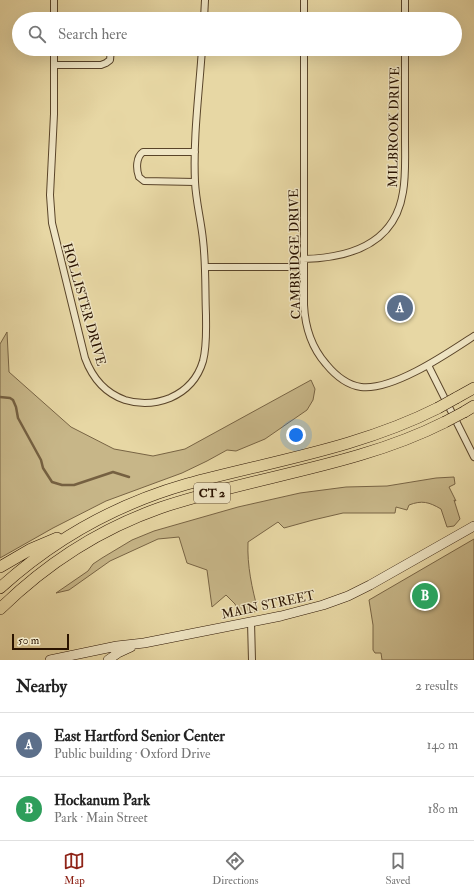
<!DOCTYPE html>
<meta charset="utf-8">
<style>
:root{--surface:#fff;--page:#f2f2f2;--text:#222;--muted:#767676;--line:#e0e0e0;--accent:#8f2418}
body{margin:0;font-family:"IM FELL Double Pica",serif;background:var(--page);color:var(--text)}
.scale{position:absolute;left:12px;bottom:10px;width:57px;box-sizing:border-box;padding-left:4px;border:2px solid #2a1300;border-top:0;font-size:11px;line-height:14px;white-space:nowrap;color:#2a1300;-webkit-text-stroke:3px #efe5c4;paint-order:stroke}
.you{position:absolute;left:296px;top:435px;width:14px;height:14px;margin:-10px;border:3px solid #fff;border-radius:50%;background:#1a73e8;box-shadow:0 0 0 6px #1a73e833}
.badge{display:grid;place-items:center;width:26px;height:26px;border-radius:50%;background:var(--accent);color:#fff;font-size:13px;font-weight:700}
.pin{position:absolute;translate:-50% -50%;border:2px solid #fff;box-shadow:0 1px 4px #0006}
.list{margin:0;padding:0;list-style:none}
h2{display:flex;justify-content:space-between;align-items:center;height:52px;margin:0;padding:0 16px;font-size:17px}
h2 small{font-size:13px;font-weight:400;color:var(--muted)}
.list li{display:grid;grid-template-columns:26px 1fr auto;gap:12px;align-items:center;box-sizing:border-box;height:64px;padding:0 16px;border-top:1px solid var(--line)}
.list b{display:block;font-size:15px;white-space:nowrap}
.list p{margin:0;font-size:13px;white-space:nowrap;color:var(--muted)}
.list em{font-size:13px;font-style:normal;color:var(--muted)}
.icon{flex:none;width:22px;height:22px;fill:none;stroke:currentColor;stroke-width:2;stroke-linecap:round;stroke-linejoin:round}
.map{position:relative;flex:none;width:474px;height:660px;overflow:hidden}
.search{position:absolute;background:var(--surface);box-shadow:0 4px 16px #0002;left:12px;right:12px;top:12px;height:44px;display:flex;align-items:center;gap:10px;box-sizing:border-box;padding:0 14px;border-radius:22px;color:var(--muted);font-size:15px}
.sheet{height:180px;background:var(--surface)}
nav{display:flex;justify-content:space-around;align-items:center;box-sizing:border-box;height:56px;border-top:1px solid var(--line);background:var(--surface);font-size:11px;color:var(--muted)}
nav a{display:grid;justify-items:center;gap:2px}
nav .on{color:var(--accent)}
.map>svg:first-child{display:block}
.green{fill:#c7b688;stroke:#786444}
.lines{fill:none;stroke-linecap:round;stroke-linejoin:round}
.stream{stroke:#756041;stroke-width:2.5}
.street-casing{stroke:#594429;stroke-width:8}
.secondary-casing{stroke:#2a1300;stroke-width:10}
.highway-casing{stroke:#2a1300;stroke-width:12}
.street{stroke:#efe5c4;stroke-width:6}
.secondary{stroke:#efe5c4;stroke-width:9}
.highway{stroke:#e7d7a4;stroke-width:11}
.highway-bridge-casing{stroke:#2a1300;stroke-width:12;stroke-linecap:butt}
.highway-bridge{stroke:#e7d7a4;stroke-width:11}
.labels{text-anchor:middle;stroke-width:3;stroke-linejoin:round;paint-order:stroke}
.shield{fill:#efe5c4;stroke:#65523b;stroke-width:1}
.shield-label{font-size:12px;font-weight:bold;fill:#2a1300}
.street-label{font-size:13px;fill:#2a1300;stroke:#efe5c4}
</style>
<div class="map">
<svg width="474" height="660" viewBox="0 0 474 660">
<rect width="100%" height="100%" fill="#e7d7a4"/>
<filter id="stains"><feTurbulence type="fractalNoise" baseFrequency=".005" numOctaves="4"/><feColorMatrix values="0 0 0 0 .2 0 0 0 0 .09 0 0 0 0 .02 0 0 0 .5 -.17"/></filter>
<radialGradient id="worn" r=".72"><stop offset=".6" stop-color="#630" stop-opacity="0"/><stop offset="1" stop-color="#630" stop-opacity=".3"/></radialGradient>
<!-- green -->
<path class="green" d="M7 332 9 372 71 427 114 449 153 456 185 449 311 380 315 389 313 400 307 410 265 439 236 451 227 450 207 461 182 473 106 501 53 528 0 558V344Z
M454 477 455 484 449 487 456 501 454 500 460 519 454 526 447 527 441 509C429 502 422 500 409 505L407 510 396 507 395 513H343L313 520 284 528 278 522 248 542C247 566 252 588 258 611L240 615 235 604 226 595 212 607 207 570 187 563 179 537 158 539 110 561 69 590 56 593 88 571 93 564 102 558 132 540 154 531 238 507 300 493 346 487 387 486 436 478Z
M474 539V660H382L381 653H375L373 650V625L369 600Z"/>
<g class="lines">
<!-- stream -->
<path class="stream" d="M0 397 10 398 13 400 16 407 18 418 41 460 43 468 52 482 62 485H74L113 472 129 477"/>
<defs>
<path id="street" d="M54 19V0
M204 19 205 0
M304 19V0
M405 19V0
M54 49V114L50 195 52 223 85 358C92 377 105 393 125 400 141 405 155 404 170 398 186 391 198 378 203 361 207 346 206 330 206 315 205 290 206 265 203 240 201 220 196 202 195 182 193 138 199 93 202 49
M304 49V305C305 326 312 348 326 364 335 375 347 385 361 387 393 391 448 353 474 336
M54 65H101L106 63 110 60 111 49
M195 152H143C136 157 136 169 139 177L144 181 195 182
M303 259C350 258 395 244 403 192 406 175 405 157 405 140 405 110 405 79 405 49
M205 267H303
M428 365 474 457
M251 622 252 660"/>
<path id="secondary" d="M50 660 117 646 144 643 281 616 323 605 348 596 370 585 474 526
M108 660 118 653 131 647"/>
<path id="highway" d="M456 398 474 388
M464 412 474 406
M0 567 31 549 57 538
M0 588C54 539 117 504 187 484 272 461 359 448 438 408
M0 609C45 565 100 529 160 508 254 476 356 467 445 422"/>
</defs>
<!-- street casing -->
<use href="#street" class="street-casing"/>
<!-- secondary casing -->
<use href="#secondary" class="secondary-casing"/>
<!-- highway casing -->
<use href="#highway" class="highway-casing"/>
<!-- street -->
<use href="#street" class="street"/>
<!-- secondary -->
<use href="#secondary" class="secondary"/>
<!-- highway -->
<use href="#highway" class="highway"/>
<defs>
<path id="highway-bridge" d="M438 408 456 398
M445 422 464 412"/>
</defs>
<!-- highway-bridge casing -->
<use href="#highway-bridge" class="highway-bridge-casing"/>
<!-- highway-bridge -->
<use href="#highway-bridge" class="highway-bridge"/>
</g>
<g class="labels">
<!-- shield labels -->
<rect class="shield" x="194" y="483" width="36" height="20" rx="3"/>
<g class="shield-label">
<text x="212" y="497">CT 2</text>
</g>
<!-- street labels -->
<g class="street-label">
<text transform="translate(393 127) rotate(-89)" y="5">MILBROOK DRIVE</text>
<text transform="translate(294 254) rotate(-91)" y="5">CAMBRIDGE DRIVE</text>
<text transform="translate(85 304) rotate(74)" y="5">HOLLISTER DRIVE</text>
<text transform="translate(268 604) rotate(-12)" y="5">MAIN STREET</text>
</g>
</g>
<rect width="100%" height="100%" filter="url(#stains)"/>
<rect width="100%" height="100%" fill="url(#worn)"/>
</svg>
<div class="scale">50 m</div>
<div class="you"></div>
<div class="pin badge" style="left:400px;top:308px;background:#5c6f8a">A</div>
<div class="pin badge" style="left:425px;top:596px;background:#2e9e5b">B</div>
<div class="search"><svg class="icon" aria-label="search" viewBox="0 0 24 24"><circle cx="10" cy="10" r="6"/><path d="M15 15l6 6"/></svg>Search here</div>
</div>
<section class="sheet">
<h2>Nearby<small>2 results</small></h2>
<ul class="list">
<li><span class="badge" style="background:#5c6f8a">A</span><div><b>East Hartford Senior Center</b><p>Public building · Oxford Drive</p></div><em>140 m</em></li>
<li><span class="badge" style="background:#2e9e5b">B</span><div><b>Hockanum Park</b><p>Park · Main Street</p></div><em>180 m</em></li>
</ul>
</section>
<nav>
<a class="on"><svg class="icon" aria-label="map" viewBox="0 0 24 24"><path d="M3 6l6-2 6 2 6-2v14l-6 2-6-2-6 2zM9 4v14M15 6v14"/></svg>Map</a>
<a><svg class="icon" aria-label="directions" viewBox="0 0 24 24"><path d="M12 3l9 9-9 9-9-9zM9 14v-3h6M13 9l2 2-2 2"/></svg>Directions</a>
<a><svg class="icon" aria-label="saved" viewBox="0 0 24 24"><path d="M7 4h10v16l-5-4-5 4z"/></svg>Saved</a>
</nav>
